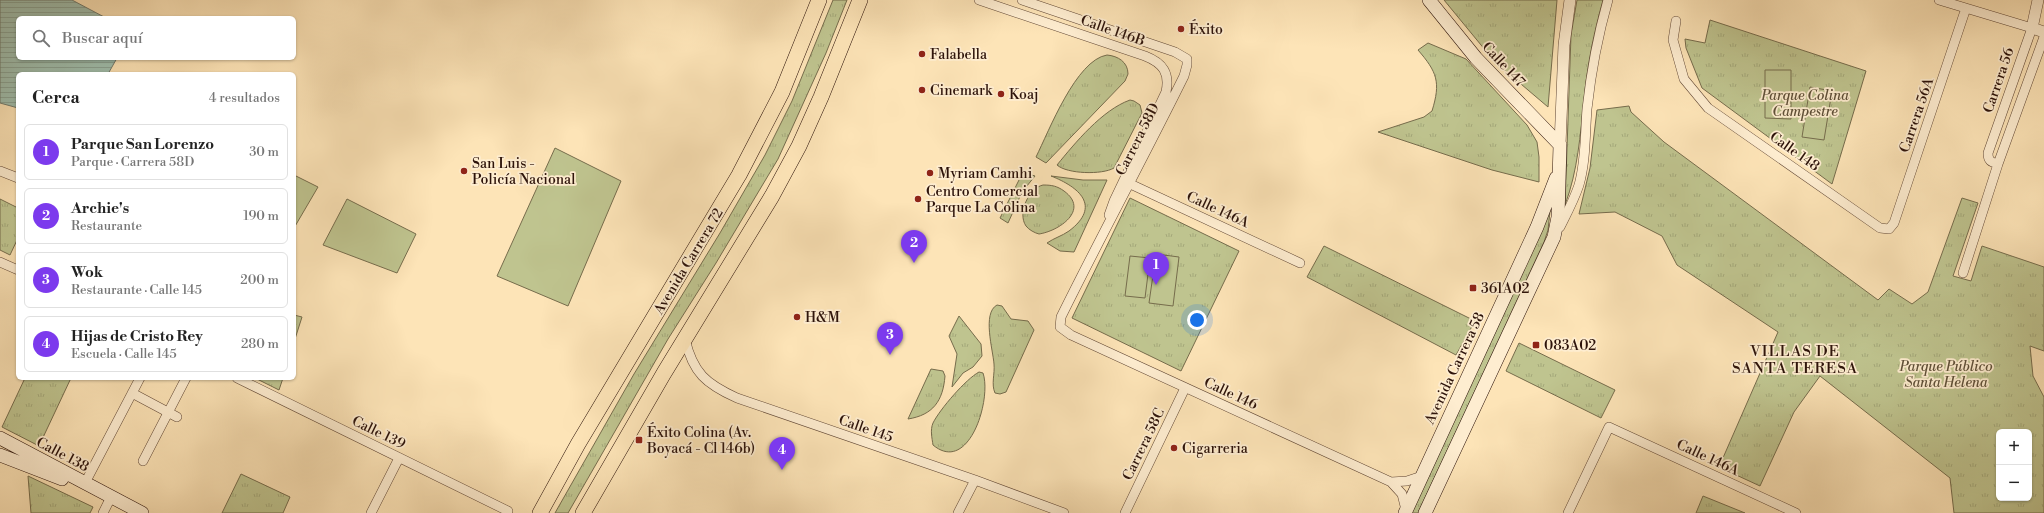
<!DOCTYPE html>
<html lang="es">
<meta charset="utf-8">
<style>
:root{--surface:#fff;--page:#f2f2f2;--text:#222;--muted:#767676;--line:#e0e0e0;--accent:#7c3aed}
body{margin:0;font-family:"Libre Bodoni",serif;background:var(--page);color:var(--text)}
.controls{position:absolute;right:12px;bottom:12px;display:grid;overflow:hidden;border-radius:6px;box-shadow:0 1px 3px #0004}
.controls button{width:36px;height:36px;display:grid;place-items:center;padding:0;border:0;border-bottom:1px solid var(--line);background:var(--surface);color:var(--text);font:20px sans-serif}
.you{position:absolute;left:1197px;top:320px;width:14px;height:14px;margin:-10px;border:3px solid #fff;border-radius:50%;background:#1a73e8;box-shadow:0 0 0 6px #1a73e833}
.badge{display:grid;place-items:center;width:26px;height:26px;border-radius:50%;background:var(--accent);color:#fff;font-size:13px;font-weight:700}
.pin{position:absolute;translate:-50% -33px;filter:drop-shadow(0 1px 2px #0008)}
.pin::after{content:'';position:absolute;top:21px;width:14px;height:12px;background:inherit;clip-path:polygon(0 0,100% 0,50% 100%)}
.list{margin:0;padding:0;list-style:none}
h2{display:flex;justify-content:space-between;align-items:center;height:52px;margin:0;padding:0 16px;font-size:17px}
h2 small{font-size:13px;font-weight:400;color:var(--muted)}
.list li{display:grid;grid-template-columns:26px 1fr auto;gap:12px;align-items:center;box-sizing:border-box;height:56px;margin:0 8px 8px;padding:0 8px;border:1px solid var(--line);border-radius:6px}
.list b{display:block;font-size:15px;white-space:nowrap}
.list p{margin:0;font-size:13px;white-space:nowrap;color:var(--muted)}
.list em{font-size:13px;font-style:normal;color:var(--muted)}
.icon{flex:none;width:22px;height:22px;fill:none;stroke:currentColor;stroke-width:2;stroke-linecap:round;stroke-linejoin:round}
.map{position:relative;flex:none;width:2044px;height:513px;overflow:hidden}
.search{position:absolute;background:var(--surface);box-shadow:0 1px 3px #0004;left:16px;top:16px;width:280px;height:44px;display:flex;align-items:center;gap:10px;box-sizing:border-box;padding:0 14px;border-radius:6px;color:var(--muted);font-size:15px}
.panel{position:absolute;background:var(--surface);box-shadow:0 1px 3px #0004;left:16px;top:72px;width:280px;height:308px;border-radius:6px}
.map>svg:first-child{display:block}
.grass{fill:url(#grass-tufts);stroke:#766c4c;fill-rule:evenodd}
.pitch{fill:#bfc48f;stroke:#766c4c}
.water{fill:url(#water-rules);stroke:#717a6d}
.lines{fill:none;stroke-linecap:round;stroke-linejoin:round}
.minor-casing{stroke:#614735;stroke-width:10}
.tertiary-casing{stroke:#614735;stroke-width:12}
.secondary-casing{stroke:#2d130a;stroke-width:14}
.trunk-casing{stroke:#2d130a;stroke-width:16}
.minor{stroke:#feedd0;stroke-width:9}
.tertiary{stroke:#feedd0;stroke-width:11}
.secondary{stroke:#feedd0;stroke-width:13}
.trunk{stroke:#fde4b7;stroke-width:15}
.poi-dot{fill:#8f2418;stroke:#feedd0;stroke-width:1.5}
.labels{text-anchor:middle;stroke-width:3.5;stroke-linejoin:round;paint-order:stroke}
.poi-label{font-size:14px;fill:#2d130a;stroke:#feedd0;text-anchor:start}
.street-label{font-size:14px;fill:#2d130a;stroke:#feedd0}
.park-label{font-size:14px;font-style:italic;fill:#605139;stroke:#feedd0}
.neighbourhood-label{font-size:15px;letter-spacing:1px;fill:#2d130a;stroke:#feedd0}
</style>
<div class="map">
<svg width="2044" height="513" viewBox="0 0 2044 513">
<defs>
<pattern id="grass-tufts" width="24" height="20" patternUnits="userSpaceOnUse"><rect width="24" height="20" fill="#bfc48f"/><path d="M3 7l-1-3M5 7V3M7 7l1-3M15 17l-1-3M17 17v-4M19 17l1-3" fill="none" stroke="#a4a87a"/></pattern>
<pattern id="water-rules" width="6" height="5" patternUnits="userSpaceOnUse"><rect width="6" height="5" fill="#9fbfaf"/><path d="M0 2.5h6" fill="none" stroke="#89a395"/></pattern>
</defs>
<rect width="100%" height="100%" fill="#fde4b7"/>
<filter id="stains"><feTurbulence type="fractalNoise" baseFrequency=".005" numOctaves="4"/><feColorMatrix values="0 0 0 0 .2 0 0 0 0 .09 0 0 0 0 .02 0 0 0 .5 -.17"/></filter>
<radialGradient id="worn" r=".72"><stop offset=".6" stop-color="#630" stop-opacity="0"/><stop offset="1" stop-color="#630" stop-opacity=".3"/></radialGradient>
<!-- grass -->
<path class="grass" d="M833 0H847L826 53 778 159 716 263 668 339 568 513H555L634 374 720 233 765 155 792 101Z
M1444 0H1557L1548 107 1495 62Z
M1577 0H1603C1594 32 1587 66 1584 100 1580 136 1578 170 1565 205L1571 35Z
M1710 20 1866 71 1832 184 1702 88 1686 48 1685 39 1705 43Z
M1428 43 1466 59 1527 125 1537 142 1539 157V182L1492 170 1378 132 1424 117 1432 111C1441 82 1437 72 1418 50Z
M1107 55C1118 56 1128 62 1128 74L1125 81 1046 163 1036 157C1049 131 1076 60 1107 55Z
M1130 100 1134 101 1140 105 1142 113 1114 168C1102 175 1067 174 1057 165 1075 143 1102 110 1130 100Z
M1629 106 1631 112 1664 142 1878 300 1889 289 1912 304 1928 292 1962 198 1978 203 1953 276 1971 281 1982 246 2044 267V351L2030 346 2033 376 2044 397V513H1954L1950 478 1820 376 1794 412 1760 486 1719 467 1778 332 1677 265 1662 236 1615 212 1579 214 1590 168 1597 110ZM1999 432H2029V498H1999Z
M1023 172 1035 176 1022 192 1008 223 1000 218Z
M1051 176 1083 180H1107L1074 252 1060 251 1047 243C1054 238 1062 236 1069 231 1102 206 1079 187 1051 176Z
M1043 185C1052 185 1057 186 1064 191 1090 210 1059 231 1039 234 1035 233 1029 230 1026 226 1017 213 1029 188 1043 185Z
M1130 198 1239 251 1181 371 1072 318Z
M0 199 18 208V238L10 255 0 250Z
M1551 202 1548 230 1544 242 1418 513H1411Z
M1324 246 1475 321 1456 355 1307 277Z
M997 305 1002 306 1011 319 1028 321 1034 330 1006 392 1000 394 995 393C991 384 995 374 994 364 993 350 982 313 997 305Z
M294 315 302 317 294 342Z
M959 316 981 344 982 356 973 367 963 373 952 387 957 354 949 336Z
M1519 343 1615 390 1601 418 1506 371Z
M931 369 943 371 945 376C943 401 933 415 908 419Z
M979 372 983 373C992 399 969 475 933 445 932 438 930 430 933 423 940 409 966 379 979 372Z
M25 378H71L39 446 2 427Z
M255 378H283L279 390Z
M241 474 290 497 283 513H222Z
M28 476 93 507 90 513H31Z
M1703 496 1745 513H1696Z"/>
<!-- pitch -->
<path class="pitch" d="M1765 70H1791V119L1765 118Z
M1810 87 1832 91 1824 140 1802 137Z
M555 148 621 181 568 306 497 276Z
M294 175 318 187 294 228Z
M347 199 416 234 397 273 323 245Z
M1156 254 1179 257 1173 306 1149 303Z
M1130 256 1150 258 1145 298 1125 296Z"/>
<!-- water -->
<path class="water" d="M0 0H72L106 18H18V58H117L108 74H18V108L0 103Z"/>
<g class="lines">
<defs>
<path id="minor" d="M979 0 1145 56C1163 63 1170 73 1166 92L1114 201 1109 215
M1022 0 1175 52 1187 59V65L1184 76C1144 157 1101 236 1061 317L1060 327 1071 335 1391 482 1402 494 1406 510
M1939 0 2032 28 1988 153C1988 161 1991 162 1998 164
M1676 21 1673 40 1684 79 1708 108 1880 228 1889 229 1894 223 1966 8
M0 171 18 178
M1126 182 1300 263
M1560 227C1567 213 1574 200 1579 185 1586 160 1585 134 1587 109 1591 73 1598 35 1608 0
M0 262 18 270
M1963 273 1998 164 2044 37
M685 339C693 373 706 384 737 398L975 480 1064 513
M237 378 508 511
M132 393 177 417
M143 461 186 378
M1391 482 1407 481 1422 476
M85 483 140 378
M103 513 111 497
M371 513 399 458
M958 513 975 480
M1125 513 1185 388
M1568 513 1609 427 1796 513"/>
<path id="tertiary" d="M2038 0 2032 28 2044 32
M1560 145 1564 45 1570 0"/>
<path id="secondary" d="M0 438 142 513
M0 455 62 479
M1405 513 1537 227 1556 178
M1425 513 1554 237 1558 217 1560 145 1476 58 1429 0"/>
<path id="trunk" d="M540 513 578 444 739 175 782 92 819 0
M583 513 664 373 772 196 799 146 821 97 860 0"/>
</defs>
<!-- minor casing -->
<use href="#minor" class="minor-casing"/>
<!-- tertiary casing -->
<use href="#tertiary" class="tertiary-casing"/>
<!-- secondary casing -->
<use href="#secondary" class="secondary-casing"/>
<!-- trunk casing -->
<use href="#trunk" class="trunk-casing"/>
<!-- minor -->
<use href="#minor" class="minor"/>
<!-- tertiary -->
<use href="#tertiary" class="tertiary"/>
<!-- secondary -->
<use href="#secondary" class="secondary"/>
<!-- trunk -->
<use href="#trunk" class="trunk"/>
</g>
<!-- markers -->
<g class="poi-dot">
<circle cx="1181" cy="29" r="4"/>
<circle cx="922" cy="54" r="4"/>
<circle cx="922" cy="90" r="4"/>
<circle cx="1001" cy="94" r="4"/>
<circle cx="464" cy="171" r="4"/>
<circle cx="930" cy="173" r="4"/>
<circle cx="918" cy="199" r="4"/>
<rect x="1469" y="284" width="8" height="8" rx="2"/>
<circle cx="797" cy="317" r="4"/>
<rect x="1532" y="341" width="8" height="8" rx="2"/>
<rect x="635" y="436" width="8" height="8" rx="2"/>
<circle cx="1174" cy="448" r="4"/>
</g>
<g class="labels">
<!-- poi labels -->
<g class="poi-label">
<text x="1189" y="34">Éxito</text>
<text x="930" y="59">Falabella</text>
<text x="930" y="95">Cinemark</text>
<text x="1009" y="99">Koaj</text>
<text x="472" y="168">San Luis -<tspan x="472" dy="16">Policía Nacional</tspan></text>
<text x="938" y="178">Myriam Camhi</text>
<text x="926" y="196">Centro Comercial<tspan x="926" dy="16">Parque La Colina</tspan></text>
<text x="1481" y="293">361A02</text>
<text x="805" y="322">H&amp;M</text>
<text x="1544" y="350">083A02</text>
<text x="647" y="437">Éxito Colina (Av.<tspan x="647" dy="16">Boyacá - Cl 146b)</tspan></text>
<text x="1182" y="453">Cigarreria</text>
</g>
<!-- street labels -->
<g class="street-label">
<text transform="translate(1113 30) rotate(19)" y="5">Calle 146B</text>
<text transform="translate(1504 64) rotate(47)" y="5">Calle 147</text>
<text transform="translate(1998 80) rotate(-71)" y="5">Carrera 56</text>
<text transform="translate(1916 115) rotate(-71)" y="5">Carrera 56A</text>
<text transform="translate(1137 139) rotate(-63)" y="5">Carrera 58D</text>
<text transform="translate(1795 151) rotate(35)" y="5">Calle 148</text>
<text transform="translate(1218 209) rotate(25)" y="5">Calle 146A</text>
<text transform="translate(688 261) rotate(-59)" y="5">Avenida Carrera 72</text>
<text transform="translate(1454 368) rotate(-65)" y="5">Avenida Carrera 58</text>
<text transform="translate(1231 393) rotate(25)" y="5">Calle 146</text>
<text transform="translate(866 428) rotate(19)" y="5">Calle 145</text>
<text transform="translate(379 432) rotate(26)" y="5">Calle 139</text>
<text transform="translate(1143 444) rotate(-64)" y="5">Carrera 58C</text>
<text transform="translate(63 454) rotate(28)" y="5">Calle 138</text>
<text transform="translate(1708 457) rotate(25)" y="5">Calle 146A</text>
</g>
<!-- park labels -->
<g class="park-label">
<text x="1805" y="100">Parque Colina<tspan x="1805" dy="16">Campestre</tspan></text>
<text x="1946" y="371">Parque Público<tspan x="1946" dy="16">Santa Helena</tspan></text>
</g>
<!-- neighbourhood labels -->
<g class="neighbourhood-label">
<text x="1795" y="356">VILLAS DE<tspan x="1795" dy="17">SANTA TERESA</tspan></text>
</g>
</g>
<rect width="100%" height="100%" filter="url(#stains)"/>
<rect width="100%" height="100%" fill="url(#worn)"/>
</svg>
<div class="controls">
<button>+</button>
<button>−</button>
</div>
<div class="you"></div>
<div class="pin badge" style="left:1156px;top:285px">1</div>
<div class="pin badge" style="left:914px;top:263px">2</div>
<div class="pin badge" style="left:890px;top:355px">3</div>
<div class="pin badge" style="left:782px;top:470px">4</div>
<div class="search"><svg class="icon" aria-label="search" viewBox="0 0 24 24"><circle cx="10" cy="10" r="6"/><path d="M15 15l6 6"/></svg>Buscar aquí</div>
<section class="panel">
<h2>Cerca<small>4 resultados</small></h2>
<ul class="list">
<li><span class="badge">1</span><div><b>Parque San Lorenzo</b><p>Parque · Carrera 58D</p></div><em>30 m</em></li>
<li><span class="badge">2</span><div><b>Archie's</b><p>Restaurante</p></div><em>190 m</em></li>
<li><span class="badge">3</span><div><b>Wok</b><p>Restaurante · Calle 145</p></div><em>200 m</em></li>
<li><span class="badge">4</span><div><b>Hijas de Cristo Rey</b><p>Escuela · Calle 145</p></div><em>280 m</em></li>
</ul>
</section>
</div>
